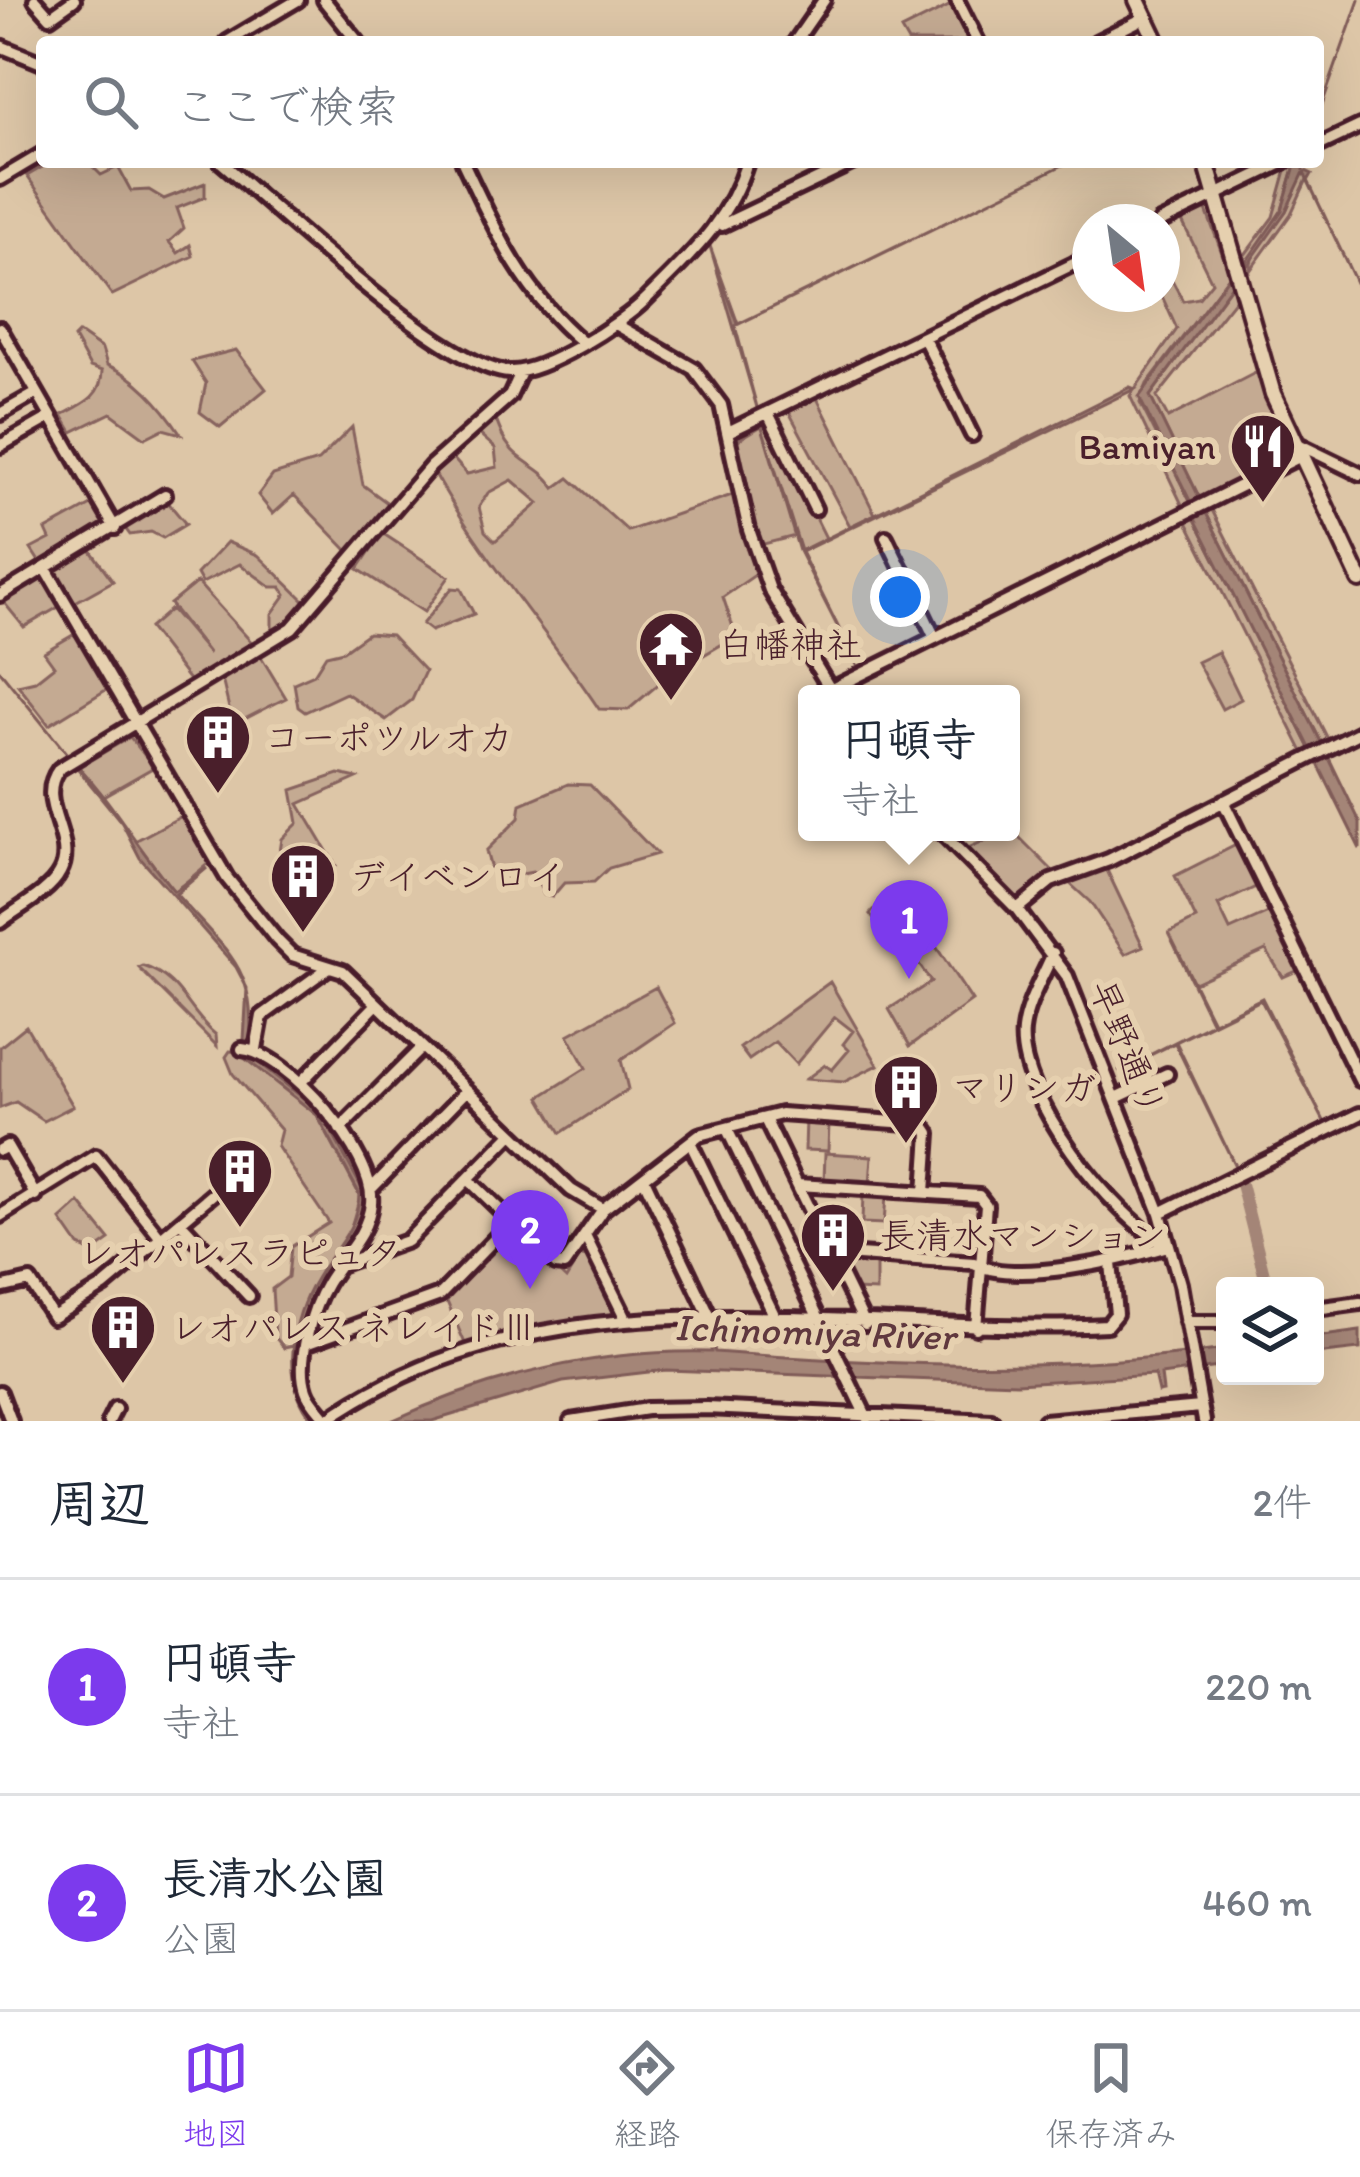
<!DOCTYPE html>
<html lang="ja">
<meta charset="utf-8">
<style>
:root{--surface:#fff;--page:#f2f2f3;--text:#1f2937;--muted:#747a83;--line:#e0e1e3;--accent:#7c3aed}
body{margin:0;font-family:Itim,"Klee One",sans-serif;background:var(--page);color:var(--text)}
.controls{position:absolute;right:36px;bottom:36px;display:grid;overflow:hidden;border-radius:12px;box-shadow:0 12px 48px #0002}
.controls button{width:108px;height:108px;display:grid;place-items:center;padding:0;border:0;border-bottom:3px solid var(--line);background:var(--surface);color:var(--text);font:60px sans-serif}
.compass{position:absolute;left:1072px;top:204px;width:108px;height:108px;border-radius:50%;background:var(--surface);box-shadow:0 12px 48px #0002;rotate:151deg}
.you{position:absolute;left:900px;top:597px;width:42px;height:42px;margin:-30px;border:9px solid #fff;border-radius:50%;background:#1a73e8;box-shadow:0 0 0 18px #1a73e833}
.badge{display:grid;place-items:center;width:78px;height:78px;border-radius:50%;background:var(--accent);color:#fff;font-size:39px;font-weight:700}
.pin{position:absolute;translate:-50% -99px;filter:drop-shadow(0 3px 6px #0008)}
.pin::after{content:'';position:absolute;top:63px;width:42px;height:36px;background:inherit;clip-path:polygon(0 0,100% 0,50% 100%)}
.popup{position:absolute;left:798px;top:685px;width:222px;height:156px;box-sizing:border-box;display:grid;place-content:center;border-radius:12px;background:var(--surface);filter:drop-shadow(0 3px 9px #0005);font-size:39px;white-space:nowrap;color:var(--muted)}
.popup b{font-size:45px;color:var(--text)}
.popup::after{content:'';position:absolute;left:50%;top:100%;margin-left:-24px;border:24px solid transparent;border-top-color:var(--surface)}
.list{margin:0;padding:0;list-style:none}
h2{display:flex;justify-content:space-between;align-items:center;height:156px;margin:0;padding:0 48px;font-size:51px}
h2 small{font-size:39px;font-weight:400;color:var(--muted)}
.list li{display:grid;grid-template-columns:78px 1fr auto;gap:36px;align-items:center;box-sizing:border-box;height:216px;padding:0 48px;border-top:3px solid var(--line)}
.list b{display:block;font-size:45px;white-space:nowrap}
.list p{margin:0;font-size:39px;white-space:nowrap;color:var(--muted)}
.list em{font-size:39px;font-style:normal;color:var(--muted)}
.icon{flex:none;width:66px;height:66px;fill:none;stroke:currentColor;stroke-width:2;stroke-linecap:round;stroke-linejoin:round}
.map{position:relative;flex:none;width:1360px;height:1421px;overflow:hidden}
.search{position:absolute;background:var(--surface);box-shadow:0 12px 48px #0002;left:36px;right:36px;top:36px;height:132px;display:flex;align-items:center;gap:30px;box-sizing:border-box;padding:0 42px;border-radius:12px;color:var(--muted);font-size:45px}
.sheet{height:588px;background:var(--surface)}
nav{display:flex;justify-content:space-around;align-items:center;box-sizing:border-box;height:168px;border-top:3px solid var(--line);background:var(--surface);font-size:33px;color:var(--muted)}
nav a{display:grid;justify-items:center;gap:6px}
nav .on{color:var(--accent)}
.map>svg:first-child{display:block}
.green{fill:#c4aa92;stroke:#87645e;stroke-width:3;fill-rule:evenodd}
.water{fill:#a48577;stroke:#805c59;stroke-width:3}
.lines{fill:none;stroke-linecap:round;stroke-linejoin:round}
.stream{stroke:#805c59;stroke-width:3}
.canal{stroke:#a48577;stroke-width:12}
.minor-casing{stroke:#4a1f2b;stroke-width:20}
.major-casing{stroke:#4a1f2b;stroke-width:22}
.minor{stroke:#e6d0af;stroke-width:10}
.major{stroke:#e6d0af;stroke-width:14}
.labels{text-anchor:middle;stroke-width:12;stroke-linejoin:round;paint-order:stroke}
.poi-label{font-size:36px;fill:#4a1f2b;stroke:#e6d0af;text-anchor:start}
.street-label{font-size:36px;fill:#4a1f2b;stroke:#e6d0af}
.water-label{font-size:39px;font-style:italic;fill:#60383e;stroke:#e6d0af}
</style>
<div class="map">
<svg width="1360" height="1421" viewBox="0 0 1360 1421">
<rect width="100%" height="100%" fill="#ddc6a7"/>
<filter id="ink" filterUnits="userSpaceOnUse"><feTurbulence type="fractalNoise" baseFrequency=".00833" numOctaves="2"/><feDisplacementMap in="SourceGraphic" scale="24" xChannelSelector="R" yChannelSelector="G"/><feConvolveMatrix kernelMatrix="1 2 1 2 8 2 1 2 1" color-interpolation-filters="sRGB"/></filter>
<g filter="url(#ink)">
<!-- green -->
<path class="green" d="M953 4 972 42H908L901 30Z
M51 162H88L101 175 118 167 131 191 149 190 164 199 205 183V197L177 208 184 228 169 242 178 253 190 245 193 256 112 295 27 176Z
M1295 165 1282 210 1253 255 1286 211 1303 172 1309 175 1291 214 1249 272 1252 259 1246 262 1244 256 1273 217 1286 170Z
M1205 207 1230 275 1147 384 1140 403 1193 507 1185 511 1130 396 1177 329 1161 294 1162 261 1183 301 1199 298 1212 282 1181 219Z
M1232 285 1236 298 1157 397 1168 418 1257 372 1288 457 1202 503 1150 396Z
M79 333 102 349 107 365C135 375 162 405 181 434L163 429 145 438 111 413 72 432 62 415C83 404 102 397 102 371L90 367 74 338Z
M236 350 266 389 220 427 200 412 206 383 192 361Z
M817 398 875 514 850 526 789 412Z
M495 416C510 468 535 457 555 488L569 478 628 531 735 494 758 573 723 597 736 636 668 676 628 710 599 709C545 628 481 557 434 472L450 455 467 474 497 467 495 448 476 431ZM512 480 539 503 495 541 485 531 479 507 488 493Z
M768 422 826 538 800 551 795 536 760 545 735 442Z
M352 427 363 485 389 504 349 552 294 495 273 514 258 495 273 475 318 461Z
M166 500 186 524 163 538 151 532 130 535 125 528Z
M95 503 107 525 42 566 31 549 50 539 46 530Z
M1210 506 1330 743 1323 746 1204 509Z
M1193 515 1312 752 1305 756 1185 518Z
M382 533 449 577 424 612 358 569Z
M227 542 258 555 310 606 278 632 272 628V614L286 594 281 587H271L240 564 202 583 197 574Z
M89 548 113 581 70 605 53 569Z
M42 575 62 605 24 627 1 599Z
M197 582 255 646 192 684 149 628 171 609 209 654 170 604Z
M452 588 461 589 474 614 431 631 422 624Z
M78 632 109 688 49 725 18 685 35 681 54 666 44 652Z
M368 633 391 635 425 671 412 700 386 720 346 693 305 712 298 707 294 683 314 674 326 655 343 651Z
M1218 652 1241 699 1222 709 1197 662Z
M260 655 286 698 233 725 222 679Z
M130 737 154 767 103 796 79 767Z
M339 774 357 778 299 804 336 866 290 882 278 864 282 839 298 823 292 790Z
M568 784 590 785 657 854 609 868 594 882 564 883 552 897 544 895 533 872 501 878 491 869 486 851 519 818 521 804Z
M182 816 209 863 174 892 135 841Z
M1011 829 1057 875 1019 904 966 849Z
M1240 843 1260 885 1218 905 1230 930 1273 911 1301 969 1283 977 1266 950 1194 983 1169 933 1196 919 1175 876Z
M1104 864 1143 946 1125 954 1090 902 1066 880Z
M887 896 923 927 972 1001 910 1046 889 1009 931 982 914 957 906 961 870 914Z
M143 966C181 978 187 1011 216 1035L217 1046 139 968Z
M830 982 878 1065 844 1082 806 1079 825 1065 832 1070 849 1050 843 1044 853 1031 835 1017 796 1064 775 1042 749 1060 740 1048Z
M656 987 675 1023 621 1060 628 1089 561 1133 540 1097 586 1068 568 1035Z
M26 1026 73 1106 44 1121 16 1102 0 1108V1047Z
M230 1051 244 1052 317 1115 360 1196 350 1231 317 1278 294 1346 284 1348 275 1337 272 1289 288 1277 291 1247 329 1223 277 1146 281 1130 233 1074 226 1057Z
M806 1119 829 1122 828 1151 805 1150Z
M825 1153 872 1156 870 1184 824 1181Z
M863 1193 886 1195 884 1224 862 1223Z
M80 1203 110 1240 93 1252 79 1246 61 1220Z
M507 1232H516L566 1279 580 1256 591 1257 615 1306 609 1316 467 1348 445 1297Z
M848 1258 876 1260V1291L854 1290 843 1268Z"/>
<!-- water -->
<path class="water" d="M1069 162 735 326 758 411 710 246 738 324Z
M1306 162 1304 170 1312 174 1308 181 1360 291 1304 172 1286 211 1247 266 1246 262 1282 210 1295 165Z
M1230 275 1232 285 1150 396 1202 503 1193 507 1139 397Z
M1130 387 1135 389 801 552 860 671 799 551 762 427 801 551Z
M1204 509 1323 746 1312 752 1193 515Z
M66 754C109 794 136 847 174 891L207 868 176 894C232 958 258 968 249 1055L321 1112 365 1194 357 1229 322 1280 299 1346 298 1386 314 1421C280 1384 291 1319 317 1277 333 1250 359 1229 359 1193L317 1115 243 1057 247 988 236 967 140 858 122 823Z
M1327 754 1360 822V849L1316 760Z
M1172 940 1213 1022 1262 998 1326 1125 1261 1000 1176 1042 1236 1168 1175 1043 1118 1071 1212 1023Z
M1360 1331V1349L1315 1354V1337Z
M712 1341 715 1352C885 1365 1056 1373 1225 1349V1366L1161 1375 1163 1391 1158 1392 1154 1375 1017 1383 666 1370 563 1382 432 1421H391C491 1375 601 1349 711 1352Z"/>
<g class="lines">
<!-- stream -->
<path class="stream" d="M1318 116 1359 0
M0 671 67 754"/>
<!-- canal -->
<path class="canal" d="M1240 1180 1267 1286"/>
<defs>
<path id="minor" d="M35 0 50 17 74 0
M324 0 358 42
M957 0 978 42
M227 42 298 0
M795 42 824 0
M1096 42 1146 17
M0 46 42 63
M1318 146 1360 126
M221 162C277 209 445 369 509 372 543 374 622 323 645 300 689 256 728 223 747 162
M463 162C495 230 523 293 582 342
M0 179 42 154
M1160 222 1284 162
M722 225 854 162
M619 326 694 369 721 405 749 530 770 590 833 694
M0 328 115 528
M924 338 972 435
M0 414 37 393
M769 415 815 509
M728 432 1090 256
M1294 442 1360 474
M0 446 51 417
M886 537 935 638
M46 569 227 878 277 940 292 955 343 971 571 1190 603 1209
M0 595 165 495
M830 690 1299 457
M1223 801 1360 1080
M941 832 1017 909 1067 976 1160 1213 1180 1284 1204 1421
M1017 909 1051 881 1109 860 1360 732
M0 922C18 908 50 892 60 872 78 839 34 802 59 769L292 628 431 466 510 396 521 372
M1053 953C1043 977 1026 1004 1023 1030 1016 1096 1113 1217 1168 1246
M242 1049C288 1053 376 1155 371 1203 368 1235 343 1256 327 1283 312 1308 296 1361 306 1390 309 1400 320 1411 327 1420
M256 1049 262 1016 328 968
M301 1082 377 1004
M1116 1098 1167 1074
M765 1119 865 1324
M340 1129 422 1047
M727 1129 867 1418
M690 1142 775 1317
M0 1150 7 1146 36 1196
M468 1179 556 1264 564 1265 603 1209 699 1135 781 1114 923 1124 929 1133 925 1192
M645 1181 709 1315
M798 1185 979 1196 986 1205 976 1328
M371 1189 467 1090
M1160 1213 1360 1114
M0 1216 96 1156 160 1237
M180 1222 249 1296
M586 1238 625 1317
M830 1253 974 1263C1013 1286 1125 1259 1168 1246
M342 1264 407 1241 512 1134
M0 1288 30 1281 53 1317 104 1286 219 1189
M1315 1309 1360 1303
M1186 1322H1225
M308 1343 440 1295 512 1221
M0 1392 11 1421
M109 1421 115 1409
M325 1421C557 1259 844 1338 1107 1325L1116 1314 1111 1263
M571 1421 647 1409 707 1408 992 1421
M1044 1421 1201 1407"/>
<path id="major" d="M1137 0 1157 42
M1206 162 1273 394 1360 580"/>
</defs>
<!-- minor casing -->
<use href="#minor" class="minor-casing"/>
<!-- major casing -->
<use href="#major" class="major-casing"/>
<!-- minor -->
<use href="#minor" class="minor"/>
<!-- major -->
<use href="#major" class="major"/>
</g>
</g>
<!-- icons -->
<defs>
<symbol id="restaurant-pin" viewBox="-11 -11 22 30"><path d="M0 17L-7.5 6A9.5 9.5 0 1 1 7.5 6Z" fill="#4a1f2b" stroke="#e6d0af"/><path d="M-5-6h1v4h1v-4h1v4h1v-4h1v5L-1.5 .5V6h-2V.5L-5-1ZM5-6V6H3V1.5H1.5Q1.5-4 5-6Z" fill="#fff"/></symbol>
<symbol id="temple-pin" viewBox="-11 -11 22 30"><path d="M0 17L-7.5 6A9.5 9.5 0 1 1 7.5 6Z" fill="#4a1f2b" stroke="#e6d0af"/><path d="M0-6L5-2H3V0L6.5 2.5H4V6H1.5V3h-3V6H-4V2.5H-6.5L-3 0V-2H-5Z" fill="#fff"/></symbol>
<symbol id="building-pin" viewBox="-11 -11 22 30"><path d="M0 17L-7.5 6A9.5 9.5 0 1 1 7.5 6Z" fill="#4a1f2b" stroke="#e6d0af"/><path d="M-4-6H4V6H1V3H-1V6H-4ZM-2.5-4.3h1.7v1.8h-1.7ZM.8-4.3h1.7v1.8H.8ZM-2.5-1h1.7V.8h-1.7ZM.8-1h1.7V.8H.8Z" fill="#fff"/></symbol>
</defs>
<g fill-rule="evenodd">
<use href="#restaurant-pin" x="1225" y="408" width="76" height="104"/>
<use href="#temple-pin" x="633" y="606" width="76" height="104"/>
<use href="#building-pin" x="180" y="699" width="76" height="104"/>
<use href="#building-pin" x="265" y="838" width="76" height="104"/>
<use href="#building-pin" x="868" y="1049" width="76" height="104"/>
<use href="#building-pin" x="202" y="1133" width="76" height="104"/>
<use href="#building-pin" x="795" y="1197" width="76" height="104"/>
<use href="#building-pin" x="85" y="1289" width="76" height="104"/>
</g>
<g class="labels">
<!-- poi labels -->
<g class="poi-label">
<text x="1216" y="459" text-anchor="end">Bamiyan</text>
<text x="718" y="657">白幡神社</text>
<text x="264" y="750">コーポツルオカ</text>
<text x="350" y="889">デイベンロイ</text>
<text x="952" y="1100">マリンガ</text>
<text x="880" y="1248">長清水マンション</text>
<text x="240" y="1265" text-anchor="middle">レオパレスラピュタ</text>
<text x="170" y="1340">レオパレス ネレイドⅢ</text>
</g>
<!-- street labels -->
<g class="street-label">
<text transform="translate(1128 1048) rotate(68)" y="13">早野通り</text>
</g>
<!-- water labels -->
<g class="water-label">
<text transform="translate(815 1331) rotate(2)" y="14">Ichinomiya River</text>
</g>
</g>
</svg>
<div class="controls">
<button><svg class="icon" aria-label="layers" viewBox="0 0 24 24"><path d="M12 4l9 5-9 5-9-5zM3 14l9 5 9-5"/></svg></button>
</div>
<svg class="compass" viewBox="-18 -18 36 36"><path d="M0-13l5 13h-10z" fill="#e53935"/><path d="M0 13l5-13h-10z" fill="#747a83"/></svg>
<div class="you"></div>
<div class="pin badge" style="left:909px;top:979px">1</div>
<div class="popup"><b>円頓寺</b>寺社</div>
<div class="pin badge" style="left:530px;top:1289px">2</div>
<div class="search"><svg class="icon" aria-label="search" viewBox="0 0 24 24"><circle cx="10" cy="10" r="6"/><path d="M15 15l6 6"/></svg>ここで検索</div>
</div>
<section class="sheet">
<h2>周辺<small>2件</small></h2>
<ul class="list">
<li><span class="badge">1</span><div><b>円頓寺</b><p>寺社</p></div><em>220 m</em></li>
<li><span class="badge">2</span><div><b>長清水公園</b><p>公園</p></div><em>460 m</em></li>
</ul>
</section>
<nav>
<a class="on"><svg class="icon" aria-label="map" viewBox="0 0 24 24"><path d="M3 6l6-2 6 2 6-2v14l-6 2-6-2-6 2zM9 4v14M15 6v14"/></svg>地図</a>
<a><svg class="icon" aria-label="directions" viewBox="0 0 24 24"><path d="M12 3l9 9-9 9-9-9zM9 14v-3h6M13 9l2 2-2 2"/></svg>経路</a>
<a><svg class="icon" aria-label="saved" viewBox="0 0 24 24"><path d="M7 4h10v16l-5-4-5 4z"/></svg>保存済み</a>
</nav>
